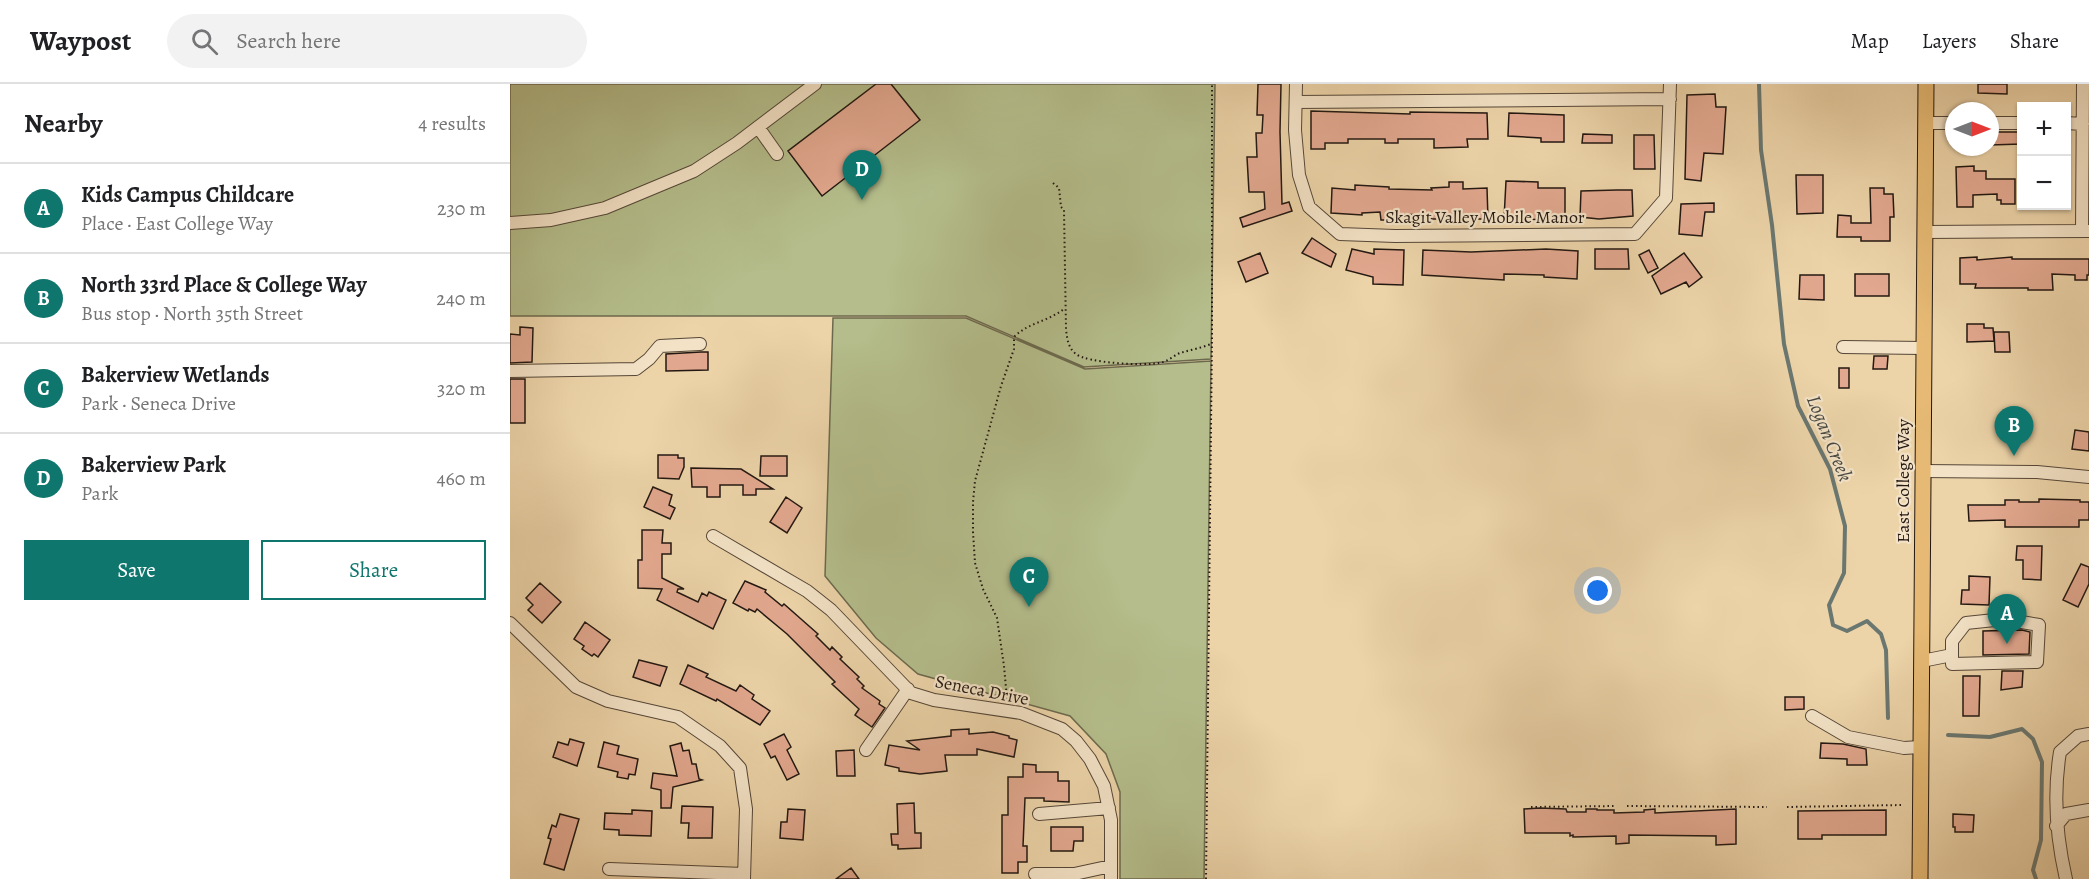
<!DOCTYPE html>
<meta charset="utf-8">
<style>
:root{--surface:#fff;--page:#f2f2f2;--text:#202124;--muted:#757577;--line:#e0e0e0;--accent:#0f766e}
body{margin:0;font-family:Alegreya,serif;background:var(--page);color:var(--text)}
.controls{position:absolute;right:18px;top:18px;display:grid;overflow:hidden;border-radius:0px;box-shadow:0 2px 4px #0004}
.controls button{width:54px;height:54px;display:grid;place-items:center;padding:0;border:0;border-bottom:2px solid var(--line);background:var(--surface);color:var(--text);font:30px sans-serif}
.compass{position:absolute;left:1435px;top:18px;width:54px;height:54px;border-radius:50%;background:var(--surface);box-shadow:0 2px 4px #0004;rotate:90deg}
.you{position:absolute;left:1088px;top:507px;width:21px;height:21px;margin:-15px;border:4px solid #fff;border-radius:50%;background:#1a73e8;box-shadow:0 0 0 9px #1a73e833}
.badge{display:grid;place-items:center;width:39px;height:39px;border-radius:50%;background:var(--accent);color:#fff;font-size:20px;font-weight:700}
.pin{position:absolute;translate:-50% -50px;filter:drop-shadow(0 2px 3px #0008)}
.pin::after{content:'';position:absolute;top:32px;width:21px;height:18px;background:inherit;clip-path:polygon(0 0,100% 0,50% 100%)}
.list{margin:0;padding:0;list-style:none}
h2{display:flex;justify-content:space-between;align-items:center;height:78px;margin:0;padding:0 24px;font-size:26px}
h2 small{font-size:20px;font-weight:400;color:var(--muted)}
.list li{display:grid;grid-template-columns:39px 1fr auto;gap:18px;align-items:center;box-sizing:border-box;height:90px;padding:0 24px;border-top:2px solid var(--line)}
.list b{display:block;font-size:22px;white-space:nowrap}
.list p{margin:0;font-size:20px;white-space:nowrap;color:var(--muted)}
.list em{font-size:20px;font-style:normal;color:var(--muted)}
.actions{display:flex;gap:12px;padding:18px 24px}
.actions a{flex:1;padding:14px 0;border:2px solid var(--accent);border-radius:0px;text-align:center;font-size:21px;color:var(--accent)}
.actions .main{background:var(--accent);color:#fff}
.icon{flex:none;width:33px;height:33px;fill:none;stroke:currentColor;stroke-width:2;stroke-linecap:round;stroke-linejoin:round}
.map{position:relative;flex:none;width:1579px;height:795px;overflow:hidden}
header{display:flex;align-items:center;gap:36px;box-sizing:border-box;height:84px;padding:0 30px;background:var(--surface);border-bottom:2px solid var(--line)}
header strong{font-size:28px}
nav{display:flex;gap:33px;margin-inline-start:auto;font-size:21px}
.search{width:420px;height:54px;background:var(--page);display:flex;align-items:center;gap:15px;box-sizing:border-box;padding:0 21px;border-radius:33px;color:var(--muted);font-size:22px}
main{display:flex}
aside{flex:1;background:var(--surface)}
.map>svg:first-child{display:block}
.green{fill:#b4bd8b;stroke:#6c6a4e;stroke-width:1.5}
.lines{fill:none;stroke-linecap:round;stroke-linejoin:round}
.stream{stroke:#6a7770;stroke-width:4}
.building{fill:#e2a88f;stroke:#231812;stroke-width:1.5}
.minor-casing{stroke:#554738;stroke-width:14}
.major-casing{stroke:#231812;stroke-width:17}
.path{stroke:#231812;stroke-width:2;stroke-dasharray:1.5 3;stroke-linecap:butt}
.minor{stroke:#f3e2c6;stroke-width:12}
.major{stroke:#e6ba74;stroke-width:15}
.labels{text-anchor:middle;stroke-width:4.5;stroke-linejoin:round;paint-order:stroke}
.street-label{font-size:18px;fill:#231812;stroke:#f3e2c6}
.water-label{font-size:20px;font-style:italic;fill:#474841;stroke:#f3e2c6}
</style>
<header>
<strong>Waypost</strong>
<div class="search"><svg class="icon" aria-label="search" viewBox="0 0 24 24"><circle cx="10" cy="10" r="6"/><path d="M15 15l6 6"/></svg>Search here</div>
<nav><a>Map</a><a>Layers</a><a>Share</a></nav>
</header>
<main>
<aside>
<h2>Nearby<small>4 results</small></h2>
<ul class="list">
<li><span class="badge">A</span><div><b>Kids Campus Childcare</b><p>Place · East College Way</p></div><em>230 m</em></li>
<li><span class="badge">B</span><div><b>North 33rd Place &amp; College Way</b><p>Bus stop · North 35th Street</p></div><em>240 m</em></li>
<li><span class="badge">C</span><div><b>Bakerview Wetlands</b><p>Park · Seneca Drive</p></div><em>320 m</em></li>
<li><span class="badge">D</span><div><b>Bakerview Park</b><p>Park</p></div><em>460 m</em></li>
</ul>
<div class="actions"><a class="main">Save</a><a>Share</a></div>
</aside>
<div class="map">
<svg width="1579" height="795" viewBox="0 0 1579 795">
<rect width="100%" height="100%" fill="#ecd3a8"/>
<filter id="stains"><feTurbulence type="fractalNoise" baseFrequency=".00333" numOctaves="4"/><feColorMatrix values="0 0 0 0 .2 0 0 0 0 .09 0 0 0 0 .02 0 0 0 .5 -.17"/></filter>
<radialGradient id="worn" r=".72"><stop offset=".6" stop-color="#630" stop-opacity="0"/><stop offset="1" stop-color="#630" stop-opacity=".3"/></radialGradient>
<!-- green -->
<path class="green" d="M0 0H705L701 275 574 283 456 232H0Z
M323 234H456L575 285 701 277 694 795H610V708L596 670 560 632 408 590 366 554 315 492Z"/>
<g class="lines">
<!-- stream -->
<path class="stream" d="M1249 0 1251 66 1262 141 1274 260 1288 322 1320 385 1335 442 1334 489 1319 521 1323 541 1337 547 1357 537 1371 550 1376 566 1378 634
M1438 651 1480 653 1512 645 1523 655 1532 678 1531 756 1523 786 1526 795"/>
</g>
<!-- building -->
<path class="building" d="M366 0H381L410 36 312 112 278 67Z
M748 0H771L770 48 772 120 779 118 782 127 733 143 730 134 755 125 754 108H739L737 73H747L746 49H752L753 31H747Z
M1468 0H1497V10L1468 9Z
M1205 10 1206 23H1216L1213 70 1194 69 1191 97 1175 95 1177 11Z
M801 27 900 30V28L977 29 978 55H957L958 63 924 64V55H888V59H875V55H838V59H815V65H801Z
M999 29 1054 31V58H1031V54L998 52Z
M1480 48H1510L1511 60 1480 61Z
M1073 50 1102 51V59H1072Z
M1124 51H1144L1145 85H1124Z
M1464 82V87H1476V95H1505V120H1491V116H1487V110L1463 111V123H1447L1446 83Z
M1286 91H1313V129L1287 130Z
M996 97 1028 98V104H1055V133H1052V136L994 135Z
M939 98H953V105L977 104 978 135H921V131L880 130V136H871L870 128 852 129V131L821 129 822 104 845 106V101L879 103V105L922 106 921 104 939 103Z
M1360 104H1374V110H1383L1384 133H1380V157H1351V153H1327L1328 131 1341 132V139H1361Z
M1107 106H1122L1123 132 1089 135 1070 133 1071 107Z
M1204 119V128H1195L1192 152 1169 150 1171 120Z
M802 154 826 170 821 183 792 169Z
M842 165 864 170V165L894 166 893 201 863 200V193L836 186Z
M1036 165 1068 167 1067 195 1034 193V191L994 190V196L912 191 913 166 961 168Z
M1085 165H1118L1119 185H1085Z
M1139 166 1148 184 1138 189 1129 171Z
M750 169 758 189 736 198 728 178Z
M1174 169 1192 193 1179 203 1176 198 1151 210 1142 192Z
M1467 173V176L1502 173V175H1579V191H1577V196H1565V191L1542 190 1543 206H1518V204H1465L1466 200H1450V174Z
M1345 190H1379V212H1345Z
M1290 191H1314V216L1289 215Z
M1457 240H1474V244H1483L1484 257 1457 258Z
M10 243 23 244 22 278 0 279V250L10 251Z
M1484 248H1499L1500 268H1485Z
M191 268H198V286L156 287V270Z
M1364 272H1378L1377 285H1363Z
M1329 284H1339V304H1329Z
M0 295H15V339H0Z
M1565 346 1579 348V367L1562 365Z
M148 371H168V374H174V383L169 395 148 394Z
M251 372H277V392H250Z
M181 384 231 385 263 405H246V411H233V401H210V413H197V403H182Z
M143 403 162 411 159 421 165 424 160 435 134 423Z
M276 413 292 424 277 449 260 438Z
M1529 415 1570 416V418H1579V436H1569V443H1495V436L1459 437 1458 421H1495V416H1509V418H1529Z
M132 446H153L152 459H161V470H152V494L174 505H168L167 508 188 518 192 509 197 512 199 508 216 516 203 545 147 516 152 505 128 504V476H132Z
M1507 462H1532L1531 496 1513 495V476H1506Z
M1571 480 1579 483V500L1568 523 1553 516Z
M1459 492 1480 493 1479 521 1451 520 1452 506H1459Z
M235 497 256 506 255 508 272 522 274 520 308 550 306 552 320 566 322 563 332 573 330 575 349 593 347 595 354 602 352 604 370 617 369 620 375 624 362 643 345 631 349 625 322 600 325 598 277 550 247 525 245 528 239 525 238 527 223 519Z
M30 499 51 518 32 539 18 526 23 521 16 514Z
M75 538 100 556 88 573 84 570 82 572 72 565 74 562 64 555Z
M1512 546 1520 548 1519 570 1473 571V547Z
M129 576 157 583 150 602 123 593Z
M178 581 198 590 196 593 226 607 230 601 244 611 242 615 260 627 250 641 207 615 206 617 170 600Z
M1492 587H1513L1512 603 1491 606Z
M1453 592H1470L1469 632H1453Z
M1275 613H1294V625L1275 626Z
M459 645V650L483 648 499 652V654L507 656 504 673 467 665V671H435L437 687 410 690 389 687V684L375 681 379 661 410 666 397 657 441 652V646Z
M274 650 281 663 277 666 289 690 277 696 265 672 261 674 254 660Z
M60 655 74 659 67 682 43 673 48 658 58 661Z
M94 658 109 662 107 670 128 675 125 691 119 690 118 695 107 693 108 688 88 683Z
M171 659 173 667 179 666 182 680H186L189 695 192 696 163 703 161 724H151V706L141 704 143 689 167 692 160 662Z
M1311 659 1333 660 1356 665 1357 681H1337V675L1310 674Z
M344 666 345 692H327L326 667Z
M513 680 526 681V688H548V697H559V718L534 717V714H515L513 762H517V778H508V789H492V731H498V693H513Z
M404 719 405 749H411V764L388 765V761H382L381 750H388L387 720Z
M172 722 203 723 202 754H178L179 739H171Z
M1030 724 1056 725 1057 728H1076V725H1087V726H1104V729L1134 728V726L1145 725V729L1226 725V760L1206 761V752L1119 751V759L1106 760V752L1063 753V751L1060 752V749H1015L1014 725Z
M278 725 295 726 293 756 270 754 271 738H277Z
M122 726 142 727 141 752 109 751V746L94 745 95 729 122 730Z
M1376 726V751H1312V755H1288V727Z
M50 730 69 735 54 786 34 780 41 755 38 754 42 741 46 743Z
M1443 730 1464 731 1463 748H1445V743H1443Z
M541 743H573V757H564L563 767H541Z
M341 784 349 795H326Z"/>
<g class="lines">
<defs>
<path id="minor" d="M786 0 785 46 789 91 799 123 830 150 885 152 1125 150 1156 114 1160 0
M786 18 1160 15
M1416 39H1444
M1480 39H1512
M1556 39 1573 40
M248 43 267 70
M0 139 41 136 95 124 184 87 227 59 305 0
M1572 147 1573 0
M1415 148 1579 147
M1333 263 1413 264
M0 287 126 285 139 275 150 262 190 260
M1412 387 1527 388 1579 393
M203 452 297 507 321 526 401 609 424 616 511 629 552 645 566 657 580 675 594 702 601 736V795
M1494 535 1529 541 1527 578 1442 580V557L1456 539Z
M0 539 66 603 98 617 168 633 210 662 230 684 236 725 234 795
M1412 577 1442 571
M1302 632 1338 653 1394 664 1410 663
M356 666 398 605
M529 730 599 724
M1546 742 1556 730 1579 726
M99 785 234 790
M525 790H564L601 782
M1556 795C1546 752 1543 711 1550 668L1568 652 1579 650"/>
<path id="major" d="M1410 795 1416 0"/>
</defs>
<!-- minor casing -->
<use href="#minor" class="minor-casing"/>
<!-- major casing -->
<use href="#major" class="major-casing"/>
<!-- path -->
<path class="path" d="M543 99 549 104 551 123 554 126 556 245C557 254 558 264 566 270 577 279 634 282 649 279 657 278 663 272 670 269 680 266 691 264 701 260
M497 615 494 582 487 534 473 505 465 479 463 448V418L465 397 491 302 504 265V253C517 239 540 237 555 224
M1117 722 1257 723
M1021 723 1105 722
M1277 723 1393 721
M696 795 702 251V0"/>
<!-- minor -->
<use href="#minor" class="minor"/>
<!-- major -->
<use href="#major" class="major"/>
</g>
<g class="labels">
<!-- street labels -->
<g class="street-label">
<text x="975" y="139">Skagit Valley Mobile Manor</text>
<text transform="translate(1393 397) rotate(-90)" y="6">East College Way</text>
<text transform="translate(472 606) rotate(11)" y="6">Seneca Drive</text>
</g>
<!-- water labels -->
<g class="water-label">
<text transform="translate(1320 354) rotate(68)" y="7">Logan Creek</text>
</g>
</g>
<rect width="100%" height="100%" filter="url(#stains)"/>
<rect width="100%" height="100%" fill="url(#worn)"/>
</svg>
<div class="controls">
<button>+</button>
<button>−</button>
</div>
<svg class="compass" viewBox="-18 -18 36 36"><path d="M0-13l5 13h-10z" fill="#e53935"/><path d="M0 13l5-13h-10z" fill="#757577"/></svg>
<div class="you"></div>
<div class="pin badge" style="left:1497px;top:560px">A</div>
<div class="pin badge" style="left:1504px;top:372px">B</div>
<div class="pin badge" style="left:519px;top:523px">C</div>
<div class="pin badge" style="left:352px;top:116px">D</div>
</div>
</main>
